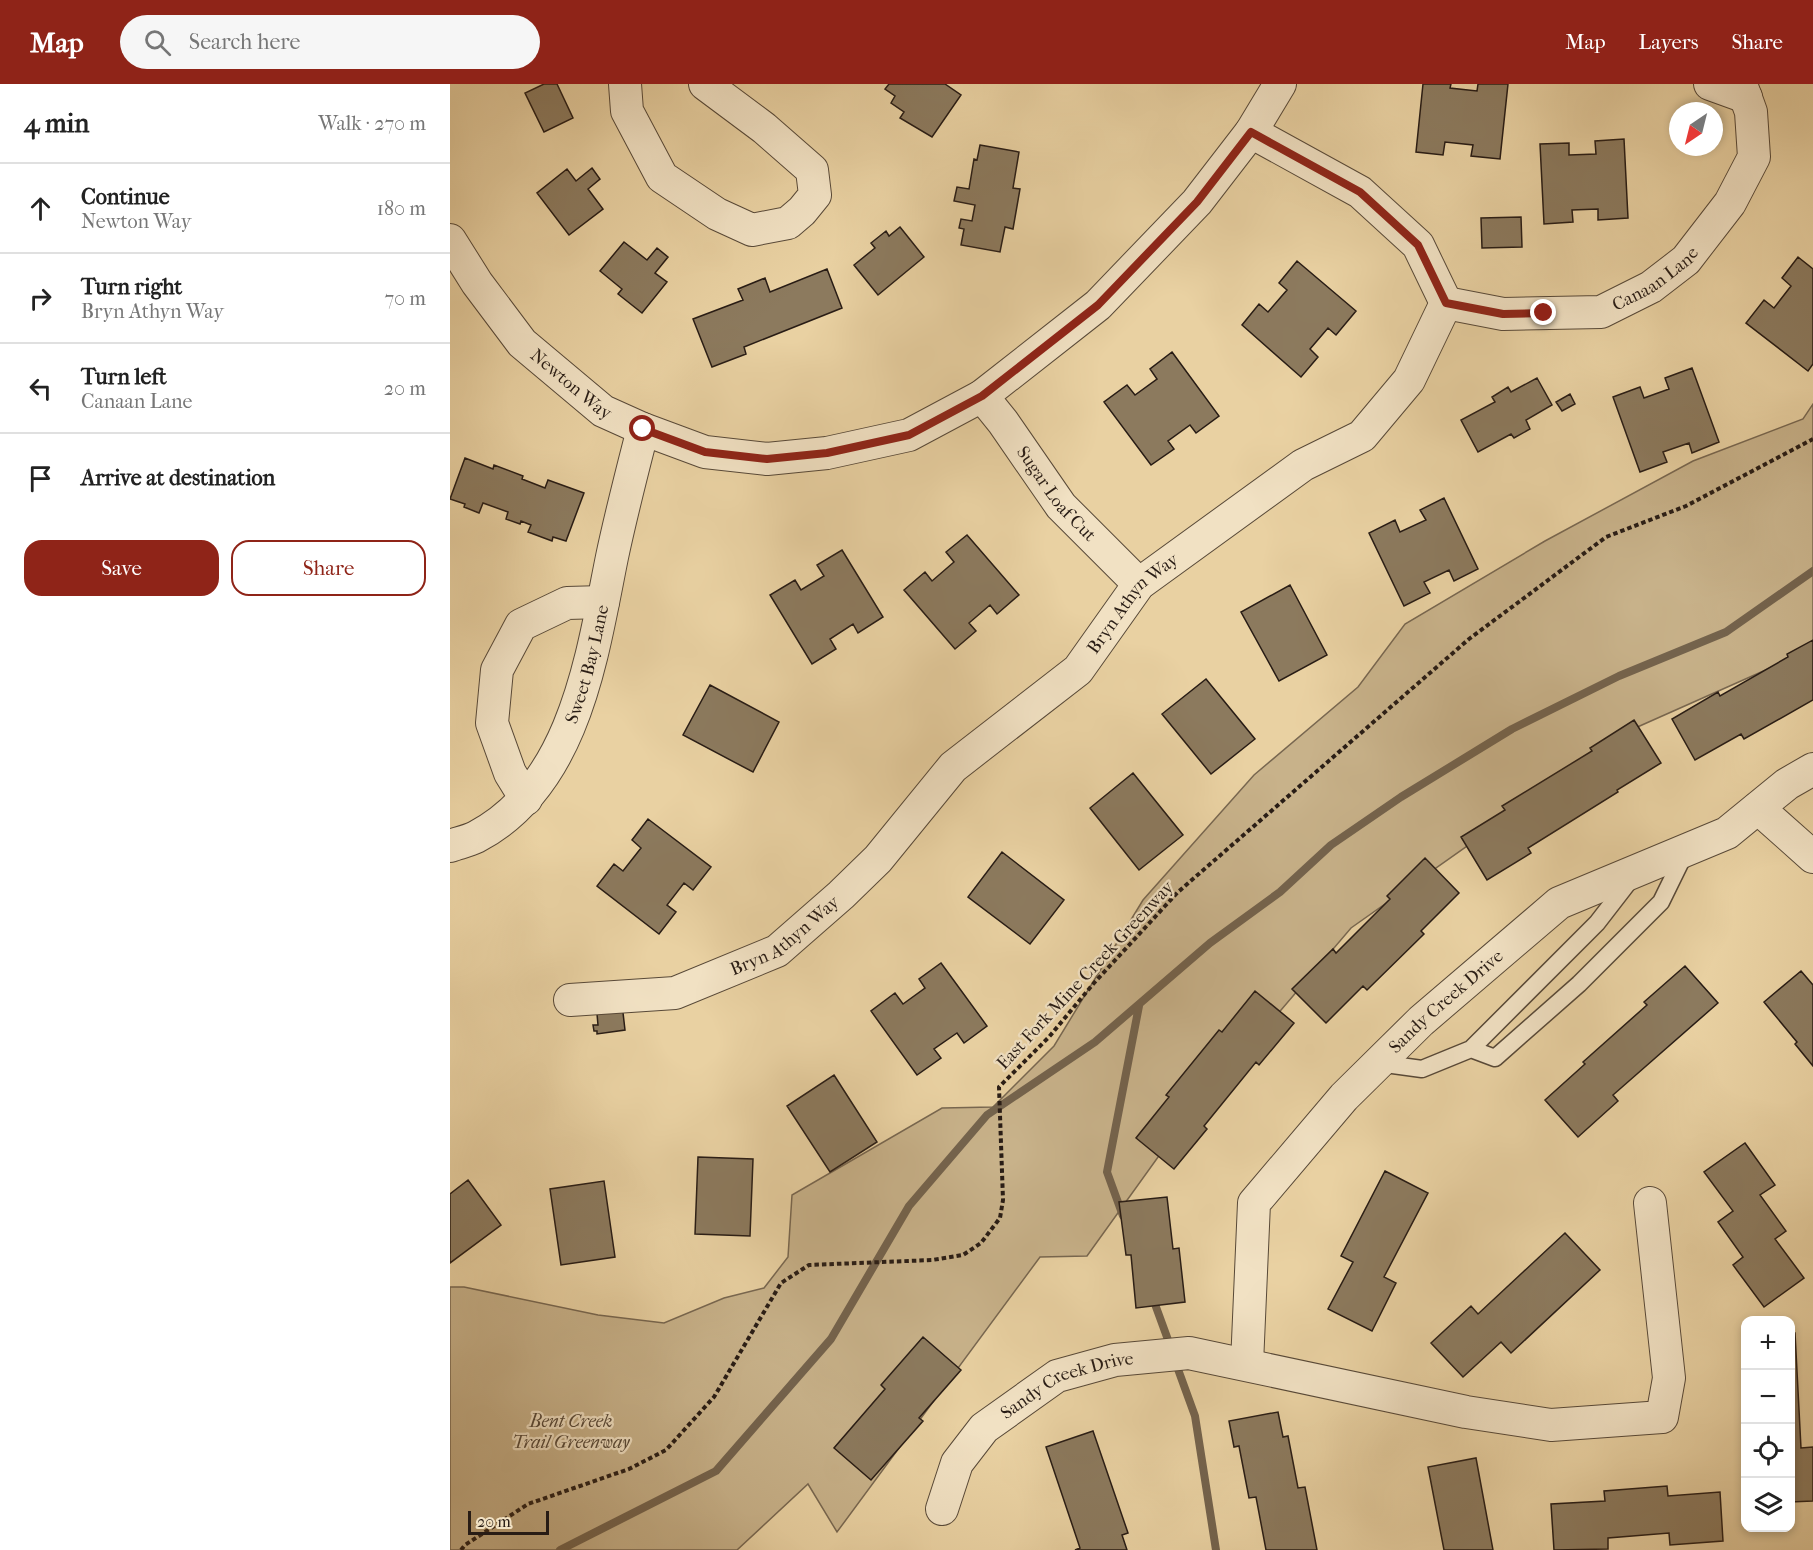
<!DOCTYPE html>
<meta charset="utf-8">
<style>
:root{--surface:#fff;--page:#f6f6f6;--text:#222;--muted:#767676;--line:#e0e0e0;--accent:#8f2418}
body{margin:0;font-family:"IM FELL French Canon",serif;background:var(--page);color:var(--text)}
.controls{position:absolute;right:18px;bottom:18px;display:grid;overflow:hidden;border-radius:12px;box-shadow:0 3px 9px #0003}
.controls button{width:54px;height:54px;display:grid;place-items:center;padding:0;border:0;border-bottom:2px solid var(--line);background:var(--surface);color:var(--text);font:30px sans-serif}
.compass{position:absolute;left:1219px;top:18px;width:54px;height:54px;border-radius:50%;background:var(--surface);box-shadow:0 3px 9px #0003;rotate:215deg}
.scale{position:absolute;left:18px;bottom:15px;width:81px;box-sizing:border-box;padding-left:6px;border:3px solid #281c15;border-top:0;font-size:16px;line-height:21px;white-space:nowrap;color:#281c15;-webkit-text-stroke:4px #f1e1c3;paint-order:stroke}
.stop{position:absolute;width:18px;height:18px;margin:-14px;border:4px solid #8f2418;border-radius:50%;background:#fff}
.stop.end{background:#8f2418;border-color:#fff;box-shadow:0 2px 6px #0008}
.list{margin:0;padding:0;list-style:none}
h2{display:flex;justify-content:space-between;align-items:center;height:78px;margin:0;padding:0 24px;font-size:26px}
h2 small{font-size:20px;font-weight:400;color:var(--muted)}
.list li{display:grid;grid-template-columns:39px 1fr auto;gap:18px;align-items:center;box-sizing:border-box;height:90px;padding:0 24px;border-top:2px solid var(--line)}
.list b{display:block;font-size:22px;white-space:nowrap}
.list p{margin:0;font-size:20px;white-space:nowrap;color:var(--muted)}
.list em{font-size:20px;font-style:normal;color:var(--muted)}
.actions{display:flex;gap:12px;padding:18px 24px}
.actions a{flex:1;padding:14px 0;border:2px solid var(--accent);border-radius:18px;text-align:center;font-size:21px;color:var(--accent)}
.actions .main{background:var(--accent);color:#fff}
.icon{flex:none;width:33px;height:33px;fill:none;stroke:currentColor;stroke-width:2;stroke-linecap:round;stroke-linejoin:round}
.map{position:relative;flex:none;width:1363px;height:1466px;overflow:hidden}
header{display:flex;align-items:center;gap:36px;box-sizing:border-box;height:84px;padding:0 30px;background:var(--accent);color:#fff}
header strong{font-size:28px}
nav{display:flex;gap:33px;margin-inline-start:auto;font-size:21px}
.search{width:420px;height:54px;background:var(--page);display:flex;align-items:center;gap:15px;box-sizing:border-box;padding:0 21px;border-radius:33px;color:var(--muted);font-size:22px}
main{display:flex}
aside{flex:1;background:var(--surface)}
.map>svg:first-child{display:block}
.green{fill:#c8b28a;stroke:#786750;stroke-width:1.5}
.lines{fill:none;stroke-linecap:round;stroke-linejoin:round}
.stream{stroke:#74634d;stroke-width:8}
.building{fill:#8c7a5e;stroke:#281c15;stroke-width:1.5}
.lane-casing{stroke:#584938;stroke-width:19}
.street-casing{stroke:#584938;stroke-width:34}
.path{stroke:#281c15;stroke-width:4;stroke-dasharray:4.5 3;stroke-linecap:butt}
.lane{stroke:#f1e1c3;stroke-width:16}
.street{stroke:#f1e1c3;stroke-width:32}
.route{stroke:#8f2418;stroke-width:8}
.labels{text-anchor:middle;stroke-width:4.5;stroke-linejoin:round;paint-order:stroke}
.street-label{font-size:18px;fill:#281c15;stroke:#f1e1c3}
.park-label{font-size:18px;font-style:italic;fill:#584938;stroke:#f1e1c3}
</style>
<header>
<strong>Map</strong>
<div class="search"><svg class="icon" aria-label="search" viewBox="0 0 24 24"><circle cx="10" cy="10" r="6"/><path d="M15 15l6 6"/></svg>Search here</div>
<nav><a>Map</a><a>Layers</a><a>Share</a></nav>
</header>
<main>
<aside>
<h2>4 min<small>Walk · 270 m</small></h2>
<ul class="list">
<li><svg class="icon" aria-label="ahead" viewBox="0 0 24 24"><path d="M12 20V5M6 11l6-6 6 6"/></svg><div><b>Continue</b><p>Newton Way</p></div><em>180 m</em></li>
<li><svg class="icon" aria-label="right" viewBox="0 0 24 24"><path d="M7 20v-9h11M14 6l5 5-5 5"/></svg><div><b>Turn right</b><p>Bryn Athyn Way</p></div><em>70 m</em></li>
<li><svg class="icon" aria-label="left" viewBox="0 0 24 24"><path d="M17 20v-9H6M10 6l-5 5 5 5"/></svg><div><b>Turn left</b><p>Canaan Lane</p></div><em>20 m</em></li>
<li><svg class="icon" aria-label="arrive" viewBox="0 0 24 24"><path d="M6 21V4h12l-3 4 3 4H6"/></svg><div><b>Arrive at destination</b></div></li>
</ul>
<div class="actions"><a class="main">Save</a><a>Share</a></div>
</aside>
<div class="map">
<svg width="1363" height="1466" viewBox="0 0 1363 1466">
<rect width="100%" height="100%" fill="#e9d1a2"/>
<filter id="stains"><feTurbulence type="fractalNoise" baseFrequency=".00333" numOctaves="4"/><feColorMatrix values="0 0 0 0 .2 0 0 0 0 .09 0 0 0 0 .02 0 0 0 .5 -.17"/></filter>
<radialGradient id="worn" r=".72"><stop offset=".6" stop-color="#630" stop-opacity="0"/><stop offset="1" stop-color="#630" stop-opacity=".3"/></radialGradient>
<!-- green -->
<path class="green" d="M1363 320V565L1183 645 901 844 721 1055 637 1172 590 1173 387 1448 358 1400 287 1466H0V1203H14L148 1231 214 1239 274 1214 314 1204 338 1173 342 1111 492 1024 543 1023 604 962 693 816 804 691 908 603 955 540 1095 457 1243 377 1353 335Z"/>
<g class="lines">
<!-- stream -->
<path class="stream" d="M673 1132 657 1088 689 922
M702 1212 721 1264
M725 1277 745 1332 766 1466
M110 1466 266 1387 381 1255 459 1122 537 1031 645 958 760 859 830 808 881 761 951 713 1062 645 1169 592 1276 548 1363 487"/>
</g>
<!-- building -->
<path class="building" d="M94 0H107L123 34 94 48 75 9Z
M439 0H495L511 11 482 53 450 34 454 28 441 19 445 12 435 5Z
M973 0H1001L1000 4 1027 7 1028 0H1058L1050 75 1021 72 1023 61 995 58 993 71 966 68Z
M1174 55 1178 134 1148 136V125L1122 126 1123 138 1094 140 1090 60 1119 59V71L1146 70 1145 57Z
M530 61 569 68 563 104 570 105 563 145 555 143 550 168 511 161 514 145 509 144 511 135 522 137 525 121 504 117 507 103 519 105 524 75 527 76Z
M142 84 150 95 138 105 153 125 119 151 87 109 117 85 126 97Z
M1071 133 1072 163 1032 164 1031 134Z
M450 143 474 173 428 211 404 181 425 164 421 159 436 147 439 152Z
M174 158 197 176 207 164 218 173 205 189 217 198 192 229 168 210 172 205 150 187Z
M1348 173 1363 185V280L1358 287 1296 239 1314 216 1324 224 1341 202 1332 194Z
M847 177 906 227 886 251 878 244 860 265 868 273 851 293 792 241 809 220 818 228 837 206 829 199Z
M377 185 392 224 294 263 296 270 262 283 243 235 293 216 288 205 315 194 320 208Z
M722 268 769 332 746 349 740 341 718 357 724 365 701 381 654 318 677 301 685 311 707 295 700 285Z
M1242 284 1269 358 1242 369 1239 359 1213 368 1217 378 1190 388 1163 313 1190 303 1194 314 1219 305 1215 294Z
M1087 294 1102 321 1076 336 1080 345 1064 354 1061 350 1028 368 1011 336 1045 318 1042 313 1058 303 1061 308Z
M1120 310 1125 320 1112 327 1106 318Z
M15 374 43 385 44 381 73 392 72 395 95 404 98 396 134 409 116 457 103 453 102 457 78 448 81 441 71 437 70 440 56 435 58 428 33 419 29 429 14 423 15 420 0 415Z
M994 414 1028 485 1004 497 999 486 974 498 980 509 954 522 919 449 945 436 950 448 976 436 970 426Z
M517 451 569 511 547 530 540 521 519 539 526 547 505 565 454 506 475 488 482 497 504 478 496 468Z
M392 466 433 533 408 549 403 540 380 555 386 565 362 580 320 511 345 496 351 506 374 492 367 481Z
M840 501 877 571 829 597 791 528Z
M1363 556V616L1294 655 1291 650 1245 676 1222 635 1268 608 1270 612 1338 573 1337 570Z
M756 595 805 655 761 690 712 630Z
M260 601 329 638 303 688 233 651Z
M1184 636 1211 679 1167 706 1168 708 1078 764 1081 769 1037 796 1011 753 1055 726 1052 722 1142 667 1140 664Z
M683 689 733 751 689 786 640 724Z
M198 735 261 783 243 806 234 799 217 821 226 828 209 850 147 802 164 780 173 787 191 764 182 756Z
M552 768 614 816 580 860 518 813Z
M975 774 1009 809 971 847 974 850 917 906 913 902 876 939 842 905 883 865 886 869 940 815 937 812Z
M491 879 537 942 514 959 507 949 484 965 491 974 467 991 421 927 445 909 453 920 475 904 469 895Z
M1235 882 1268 919 1163 1011 1168 1017 1128 1053 1095 1016 1135 980 1133 978 1197 921 1194 918Z
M1351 887 1363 901V982L1345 960 1347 958 1314 918Z
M805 907 844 939 809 981 806 978 754 1042 757 1045 724 1085 686 1054 719 1013 716 1011 769 946 772 948Z
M172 920 175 946 147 950V947H144L143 941H148L147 930Z
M384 991 427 1058 380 1088 337 1022Z
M1295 1059 1325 1101 1310 1111 1336 1147 1325 1155 1354 1194 1314 1223 1283 1181 1293 1173 1268 1138 1283 1127 1254 1088Z
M248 1073 303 1075 300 1152 245 1150Z
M935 1087 978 1109 934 1193 946 1199 922 1247 878 1225 903 1178 891 1172Z
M18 1096 51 1141 0 1179V1110Z
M154 1097 165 1173 111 1181 100 1105Z
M717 1113 723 1165 729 1164 735 1218 686 1224 681 1171H676L669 1118Z
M1115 1149 1150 1186 1061 1269 1051 1258 1013 1293 981 1259 1021 1222 1028 1230Z
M1340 1249H1345L1351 1364 1363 1363V1417L1340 1418Z
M473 1253 511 1286 469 1334 473 1337 421 1396 384 1364 435 1305 431 1301Z
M828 1328 833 1353 838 1352 848 1404 855 1403 867 1466H816L806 1413 799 1414 789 1362 784 1363 779 1337Z
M643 1347 678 1449 672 1451 677 1466H625L630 1464 596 1363Z
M1026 1374 1043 1466H994L978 1383Z
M1217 1402 1218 1412 1270 1408 1273 1457 1220 1461 1219 1449 1158 1454V1465L1104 1466 1101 1420 1155 1417 1154 1407Z"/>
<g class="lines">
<defs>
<path id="lane" d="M1021 965 1045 974 1129 900 1211 818 1236 767
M928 979 972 985 1021 965 1147 839 1181 795"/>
<g id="street">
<path d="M175 0 177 27 212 93 267 130 302 146 338 139 352 127 365 111 362 86 314 44 255 0"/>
<path d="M1260 0 1296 13"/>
<path d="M801 48 910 108 968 161 996 219"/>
<path id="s1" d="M0 156 27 199 72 259 153 327 193 345 255 368 317 375 377 369 459 351 532 312 648 221 747 118 801 48 830 0"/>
<path id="s2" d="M996 219 1053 230 1151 228 1201 203 1236 176 1280 119 1304 73 1301 28 1291 0"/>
<path id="s3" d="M532 312 553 338 611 422 689 500"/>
<path d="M76 715 60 689 42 639 47 586 71 541 117 519 153 518"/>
<path d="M1308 724 1363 773"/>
<path id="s4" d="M0 762C8 759 18 757 26 753 125 701 142 572 162 473 171 430 182 388 193 345"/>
<path id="s5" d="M120 916 225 909 327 867 391 811 428 775 503 683 628 586 689 500 853 381 912 352 959 296 996 219"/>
<path id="s6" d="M797 1280 804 1119 894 1013 971 937 1109 819 1277 749 1337 700 1363 685"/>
<path id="s7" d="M492 1425 507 1379 534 1344 607 1292 665 1276 739 1269 1016 1328 1101 1341 1212 1333 1219 1294 1200 1119"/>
</g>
</defs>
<!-- lane casing -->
<use href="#lane" class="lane-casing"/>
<!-- street casing -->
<use href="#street" class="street-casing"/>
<!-- path -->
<path class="path" d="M11 1466 15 1461 78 1420 179 1385 216 1366 264 1313 331 1199 359 1181 482 1176 513 1171 531 1159 550 1134 553 1116 549 1003 599 953 644 899 728 808 1019 555 1156 453 1236 422 1363 355"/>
<!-- lane -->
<use href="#lane" class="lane"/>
<!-- street -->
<use href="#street" class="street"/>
</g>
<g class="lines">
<!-- route -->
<path class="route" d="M193 345 255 368 317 375 377 369 459 351 532 312 648 221 747 118 801 48 910 108 968 161 996 219 1053 230 1094 229"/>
</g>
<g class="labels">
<!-- street labels -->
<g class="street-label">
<text dy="6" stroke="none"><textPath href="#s2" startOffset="220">Canaan Lane</textPath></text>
<text dy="6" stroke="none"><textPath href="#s1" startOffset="190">Newton Way</textPath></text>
<text dy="6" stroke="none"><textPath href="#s3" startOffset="123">Sugar Loaf Cut</textPath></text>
<text dy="6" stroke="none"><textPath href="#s5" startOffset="716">Bryn Athyn Way</textPath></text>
<text dy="6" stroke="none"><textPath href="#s4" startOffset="240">Sweet Bay Lane</textPath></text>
<text dy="6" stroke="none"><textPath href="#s5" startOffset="230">Bryn Athyn Way</textPath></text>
<text transform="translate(635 891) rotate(-47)" y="6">East Fork Mine Creek Greenway</text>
<text dy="6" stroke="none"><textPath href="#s6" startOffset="440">Sandy Creek Drive</textPath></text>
<text dy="6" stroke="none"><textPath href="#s7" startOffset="188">Sandy Creek Drive</textPath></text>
</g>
<!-- park labels -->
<g class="park-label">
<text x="121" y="1343">Bent Creek<tspan x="121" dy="21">Trail Greenway</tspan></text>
</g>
</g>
<rect width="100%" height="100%" filter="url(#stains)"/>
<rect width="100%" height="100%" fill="url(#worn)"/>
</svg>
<div class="controls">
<button>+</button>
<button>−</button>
<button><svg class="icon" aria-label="locate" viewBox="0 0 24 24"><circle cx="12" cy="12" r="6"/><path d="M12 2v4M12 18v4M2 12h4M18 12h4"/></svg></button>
<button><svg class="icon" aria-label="layers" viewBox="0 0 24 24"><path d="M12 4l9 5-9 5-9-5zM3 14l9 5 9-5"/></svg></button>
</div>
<svg class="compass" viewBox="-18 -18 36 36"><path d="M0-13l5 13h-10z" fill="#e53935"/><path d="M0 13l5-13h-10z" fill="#767676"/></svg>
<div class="scale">20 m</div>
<div class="stop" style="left:193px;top:345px"></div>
<div class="stop end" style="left:1094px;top:229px"></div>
</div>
</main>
